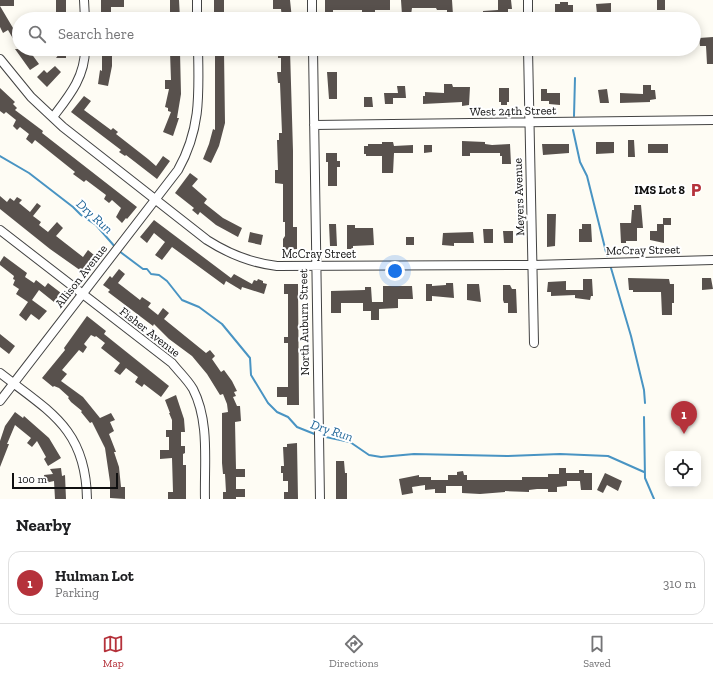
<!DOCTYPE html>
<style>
:root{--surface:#fff;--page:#f6f6f6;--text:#202124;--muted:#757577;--line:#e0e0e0;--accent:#b5323b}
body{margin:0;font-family:"Zilla Slab",serif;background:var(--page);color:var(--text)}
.controls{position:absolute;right:12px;bottom:12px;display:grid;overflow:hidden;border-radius:8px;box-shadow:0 2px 10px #0003}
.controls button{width:36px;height:36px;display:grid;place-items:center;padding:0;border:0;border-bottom:1px solid var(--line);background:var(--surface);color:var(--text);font:20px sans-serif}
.scale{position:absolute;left:12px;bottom:10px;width:106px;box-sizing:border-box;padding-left:4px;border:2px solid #101010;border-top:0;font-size:11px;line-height:14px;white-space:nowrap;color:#101010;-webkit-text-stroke:3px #fff;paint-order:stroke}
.you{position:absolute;left:395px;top:271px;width:14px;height:14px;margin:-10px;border:3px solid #fff;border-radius:50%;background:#1a73e8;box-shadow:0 0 0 6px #1a73e833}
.badge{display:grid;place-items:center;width:26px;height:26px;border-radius:50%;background:var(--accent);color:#fff;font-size:13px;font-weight:700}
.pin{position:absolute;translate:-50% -33px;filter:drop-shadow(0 1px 2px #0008)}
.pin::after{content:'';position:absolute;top:21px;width:14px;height:12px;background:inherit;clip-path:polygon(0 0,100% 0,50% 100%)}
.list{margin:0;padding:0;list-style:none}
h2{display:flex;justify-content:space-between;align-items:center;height:52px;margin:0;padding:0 16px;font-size:17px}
h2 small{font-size:13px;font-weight:400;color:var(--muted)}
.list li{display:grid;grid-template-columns:26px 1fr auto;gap:12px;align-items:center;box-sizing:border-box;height:64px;margin:0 8px 8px;padding:0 8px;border:1px solid var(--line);border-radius:12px}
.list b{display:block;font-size:15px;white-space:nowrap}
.list p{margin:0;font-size:13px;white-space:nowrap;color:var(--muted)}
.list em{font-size:13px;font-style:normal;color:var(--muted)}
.icon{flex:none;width:22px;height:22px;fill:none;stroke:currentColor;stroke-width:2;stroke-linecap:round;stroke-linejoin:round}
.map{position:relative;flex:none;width:713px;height:499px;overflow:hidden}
.search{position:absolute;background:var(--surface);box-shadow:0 2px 10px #0003;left:12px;right:12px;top:12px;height:44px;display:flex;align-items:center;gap:10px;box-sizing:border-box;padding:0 14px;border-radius:22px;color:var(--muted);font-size:15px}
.sheet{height:124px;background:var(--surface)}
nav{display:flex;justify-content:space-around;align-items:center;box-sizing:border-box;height:56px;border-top:1px solid var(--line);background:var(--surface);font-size:11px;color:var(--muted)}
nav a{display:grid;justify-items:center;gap:2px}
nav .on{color:var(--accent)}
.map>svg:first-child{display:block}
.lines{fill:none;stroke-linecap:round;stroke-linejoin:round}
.stream{stroke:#4994c3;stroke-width:2}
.building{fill:#58514d}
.minor-casing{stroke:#434343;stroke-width:10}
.minor{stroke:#fff;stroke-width:8}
.labels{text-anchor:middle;stroke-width:4;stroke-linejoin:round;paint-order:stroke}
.street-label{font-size:12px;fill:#101010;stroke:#fff}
.poi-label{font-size:12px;font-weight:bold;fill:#101010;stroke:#fff;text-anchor:end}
.water-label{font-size:13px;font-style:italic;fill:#226799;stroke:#fff}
</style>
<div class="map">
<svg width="713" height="499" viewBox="0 0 713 499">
<rect width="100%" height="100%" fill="#fefcf4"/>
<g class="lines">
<!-- stream -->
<path class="stream" d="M574 116 575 78
M573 130 580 162 587 176 607 256
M0 156 29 173 73 207 81 215 96 225 116 248
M119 251 143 269H147L151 274 159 275 167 281 182 300 199 307 222 324 250 358 251 375 268 403 277 412 288 417 297 427 317 435
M611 268 631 336 644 390 645 403
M644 417 645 478 654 499
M321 436 350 442 369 455 381 457 414 454 507 456 560 454 608 456 644 472"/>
</g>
<!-- building -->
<path class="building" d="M0 0H14V6H0Z
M56 0H66V19H56Z
M101 0H124V7H111V19H101Z
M170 0H179L180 19H170Z
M214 0H224V19H214Z
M273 0H290L292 19H282L281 9H273Z
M325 0H390V10H375V19H366V12H362V10H333V14H325Z
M401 0H452L453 15H447V10H437L436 8H412L411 15H402Z
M498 0H511L512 9H508V19H483V11L498 10Z
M657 0H665V10H657Z
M560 2H568V5H573V18H555V4H560Z
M611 3V13L597 14 596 4Z
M0 6 13 28 17 26 19 30V49H28L39 64 30 70 15 49H19L8 30 3 33 0 27Z
M713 37V64H707L706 46H700L699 38Z
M55 49H66V58H56L59 54Z
M281 50H290L293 151V227H297V249L283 250V239L285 236V222H283V184L275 183V170H278L277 140H279V133H282L280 83H278L277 72H281V58H278V51Z
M102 52H112V66L108 86 98 84 100 70 102 71Z
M170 52H180L181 94 177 118H179L173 136 163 132 171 112 168 111V108L165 107 169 89H165V80H171Z
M215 52H224L225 123 219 146 211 163 203 159 209 144 213 129 215 130Z
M55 66 61 72 47 87 37 77 44 70 47 73Z
M327 72H337V99H329Z
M444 84H452L453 87H470L469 105 462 106V102L423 104V96H425V92L444 93Z
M643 85H651V90H655L656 99 650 100V102L620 103V93L643 94Z
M397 86H405L406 98H393V104H385L384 93H398Z
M0 88 15 102 13 104 17 108 15 110 43 131 42 133 137 207 127 219 126 218 122 223 116 217 121 208 112 200 109 203 104 199 106 195 86 180 84 182 73 174 75 172 35 140 32 144 26 139 29 134 20 127 17 130 13 126 16 120 6 112 4 114 0 111Z
M499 88H509V102H507V105H501V102H499Z
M541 89H547V93H560V105L549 104V101H541Z
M607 89 609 103H600L598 90Z
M84 96 91 101 84 110 111 130 113 128 118 132 116 134 148 159 156 166 163 156 170 161 157 179 126 155 125 156 119 152 121 150 71 112Z
M364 97H372L373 107H364Z
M628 140H634L635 157H628Z
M462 141 485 142V144L492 145 510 144 511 164H502V156H500V153H470V156H462Z
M382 142H393L394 146 413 145V153H394L393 173H382V156H366V154H364V146H368V144H382Z
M596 142H614V153L596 154Z
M542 144H569V153L543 155Z
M648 144H668V153H648Z
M424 145H432V152L424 153Z
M326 153H337V161H340V167H337V186H328V162H326Z
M190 173 198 179 192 186 207 199 204 203 223 218 242 228 238 237 216 225 200 212 198 215 192 210 194 208 175 193Z
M0 196 7 202 10 198 14 201 17 197 22 200 19 203 30 212 37 203 41 206 33 216 41 222 39 225 48 232 57 222 63 228 56 236 83 257 88 250 94 255 88 264 90 265 84 273 50 249 0 209Z
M634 205H641L643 228H637V241H626V243H621L620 223H631L632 210H634Z
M547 214H556L555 246 547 247Z
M663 218H671V225H664V243L650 240V231H657V224H663Z
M154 220 231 278 234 274 252 284 254 280 257 281 258 279 263 281V283L267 284 264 294 242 287 241 290 226 281 224 285 172 247 162 260 155 255 165 242 154 233 147 243 140 237Z
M329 224H336L337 246H330Z
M582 224H591L592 242H579V229H582Z
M347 225H355V228H373L374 245 353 246V249H347Z
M483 229H493V243H484Z
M503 231H513V243H504Z
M250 232 263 235 261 245 248 242Z
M473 232 474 243H454V246L442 245 443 233Z
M406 237H414V245H406Z
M4 256 27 273 25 277 34 283 36 280 45 287 48 283 61 293 54 302 39 290 32 300 47 311 39 320 31 314 26 321 19 315 28 302 16 294 19 289 13 285 15 280 13 279 14 276 0 265V262Z
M119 269 125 274 118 283 122 286 140 300 142 297 151 303 148 307 158 315 163 308 169 313 164 319 206 353 210 350 215 356 212 359 221 372 224 370 232 381 237 391 234 392 236 396 233 397 237 406H240L241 421 235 422 236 469H245V477H236V489H245V497H236V499H223V492H226L225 474H223L222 463V413L228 412 227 404 223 394 220 395 207 374 192 356 169 339 154 324 153 326 108 292 110 290 103 285 110 276 112 278Z
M628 278 669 279 670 284H674V303H672V315H662L661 292H633V290H629Z
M702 278H711L713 289 702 290Z
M583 279H592L593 296H591L590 300 575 298V295L551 296V292H547L548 282 566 281V290H583Z
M446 283H453L454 298 432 296V301H426V284H432V286L446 285Z
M284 284H298L299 405H287V397H277V387H288V343H284V337H288V294H284Z
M467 284H479L481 302 467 300Z
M503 285H510L512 289H516L517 313H508V303H504L503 300Z
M383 286H412L413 299H398V308L379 309V320H371V311H363V303H341V313H331V291L365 290V287H371L372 302H383Z
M87 316 106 331 104 334 169 386 161 397 144 384 142 387 135 382 138 377 126 368 120 375 114 371 120 363 101 348 105 343 96 336 95 337 91 335 84 344 87 347 83 353 79 350 62 370 67 374 61 381 83 397 100 418 111 413 115 420 110 422 114 431 109 434 116 452H114L119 467 121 487H125V499L110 498V482L105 448 92 422 90 423 81 412 82 411 71 402 68 398 69 397 59 388 54 386 53 387 42 378 65 350 64 348Z
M0 334 15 346 9 354 0 347Z
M176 395 184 419 185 432H181V446H185V453L183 454V465H186V499H168V492H173L172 458 160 459V450H169V437H166V430H172V420L169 413H170L165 400Z
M15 412 23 418 24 416 49 438 61 458 48 466 44 459 46 457 37 441 32 447 27 443 31 438 15 425 7 444H9L0 467V441L5 426Z
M297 443 298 499H284V492H288V481H283V473H281V466H284L283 447H287V444Z
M336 461H344L345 473H347V499H336Z
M61 468 62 476 65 475 66 499H55L54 481 45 483 44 475 53 474 50 469Z
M559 468H566V473H579V470H584V473H592V490H581L580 481H567V486L557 487V492H548V489H537L529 490V492L505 491V492L480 494 462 493V486H446V493H435V489L425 490V485L412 487 413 493 402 495 399 479 419 475V477H431V480H448V475H457V472L463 471 464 475H467V480H522V477H548V474H559Z
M605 473 622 481 618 491 607 485 603 493 597 490Z"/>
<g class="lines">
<defs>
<path id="minor" d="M84 0 85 19
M197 0V19
M312 0V19
M528 0V19
M313 49 320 499
M528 49 534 343
M0 59 31 97 63 127 207 240C229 254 251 263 277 266L533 265 713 260
M53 117C69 96 85 77 85 49
M314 125 713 120
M0 230 172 363C179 372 187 379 193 389 210 422 204 464 205 499
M0 373C50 412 86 429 87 499
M0 401 178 170C201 129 199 94 198 49"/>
</defs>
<!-- minor casing -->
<use href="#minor" class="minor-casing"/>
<!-- minor -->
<use href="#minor" class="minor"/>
</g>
<!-- icons -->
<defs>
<symbol id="parking-bare" viewBox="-9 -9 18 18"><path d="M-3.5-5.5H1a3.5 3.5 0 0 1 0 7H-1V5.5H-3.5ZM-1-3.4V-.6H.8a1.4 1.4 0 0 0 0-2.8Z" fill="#b5323b" stroke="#fff" stroke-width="2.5" paint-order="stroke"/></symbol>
</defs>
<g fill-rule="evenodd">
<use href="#parking-bare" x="686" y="180" width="20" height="20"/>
</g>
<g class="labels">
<!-- street labels -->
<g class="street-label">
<text transform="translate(513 111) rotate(-1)" y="4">West 24th Street</text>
<text transform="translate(519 197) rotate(-92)" y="4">Meyers Avenue</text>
<text transform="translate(643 250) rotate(-1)" y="4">McCray Street</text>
<text x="319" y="258">McCray Street</text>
<text transform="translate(81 276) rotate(-52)" y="4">Allison Avenue</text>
<text transform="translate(304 322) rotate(-91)" y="4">North Auburn Street</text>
<text transform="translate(150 332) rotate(38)" y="4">Fisher Avenue</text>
</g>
<!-- poi labels -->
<g class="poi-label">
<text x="685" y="194">IMS Lot 8</text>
</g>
<!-- water labels -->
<g class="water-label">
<text transform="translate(95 216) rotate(42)" y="5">Dry Run</text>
<text transform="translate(332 430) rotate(18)" y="5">Dry Run</text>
</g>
</g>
</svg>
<div class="controls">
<button><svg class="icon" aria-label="locate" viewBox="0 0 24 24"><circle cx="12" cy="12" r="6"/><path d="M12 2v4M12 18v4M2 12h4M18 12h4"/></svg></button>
</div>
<div class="scale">100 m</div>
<div class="you"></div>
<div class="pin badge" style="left:684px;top:434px">1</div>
<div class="search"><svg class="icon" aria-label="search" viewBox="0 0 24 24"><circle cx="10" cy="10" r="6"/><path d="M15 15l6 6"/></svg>Search here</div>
</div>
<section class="sheet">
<h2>Nearby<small></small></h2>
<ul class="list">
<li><span class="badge">1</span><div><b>Hulman Lot</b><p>Parking</p></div><em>310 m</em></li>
</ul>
</section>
<nav>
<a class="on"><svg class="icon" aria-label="map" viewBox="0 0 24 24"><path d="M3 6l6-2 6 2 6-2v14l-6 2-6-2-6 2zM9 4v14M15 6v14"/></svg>Map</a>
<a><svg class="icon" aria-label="directions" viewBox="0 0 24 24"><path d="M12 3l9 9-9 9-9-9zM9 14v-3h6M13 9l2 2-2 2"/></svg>Directions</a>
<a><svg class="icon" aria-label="saved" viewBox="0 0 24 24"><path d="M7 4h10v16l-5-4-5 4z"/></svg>Saved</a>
</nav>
